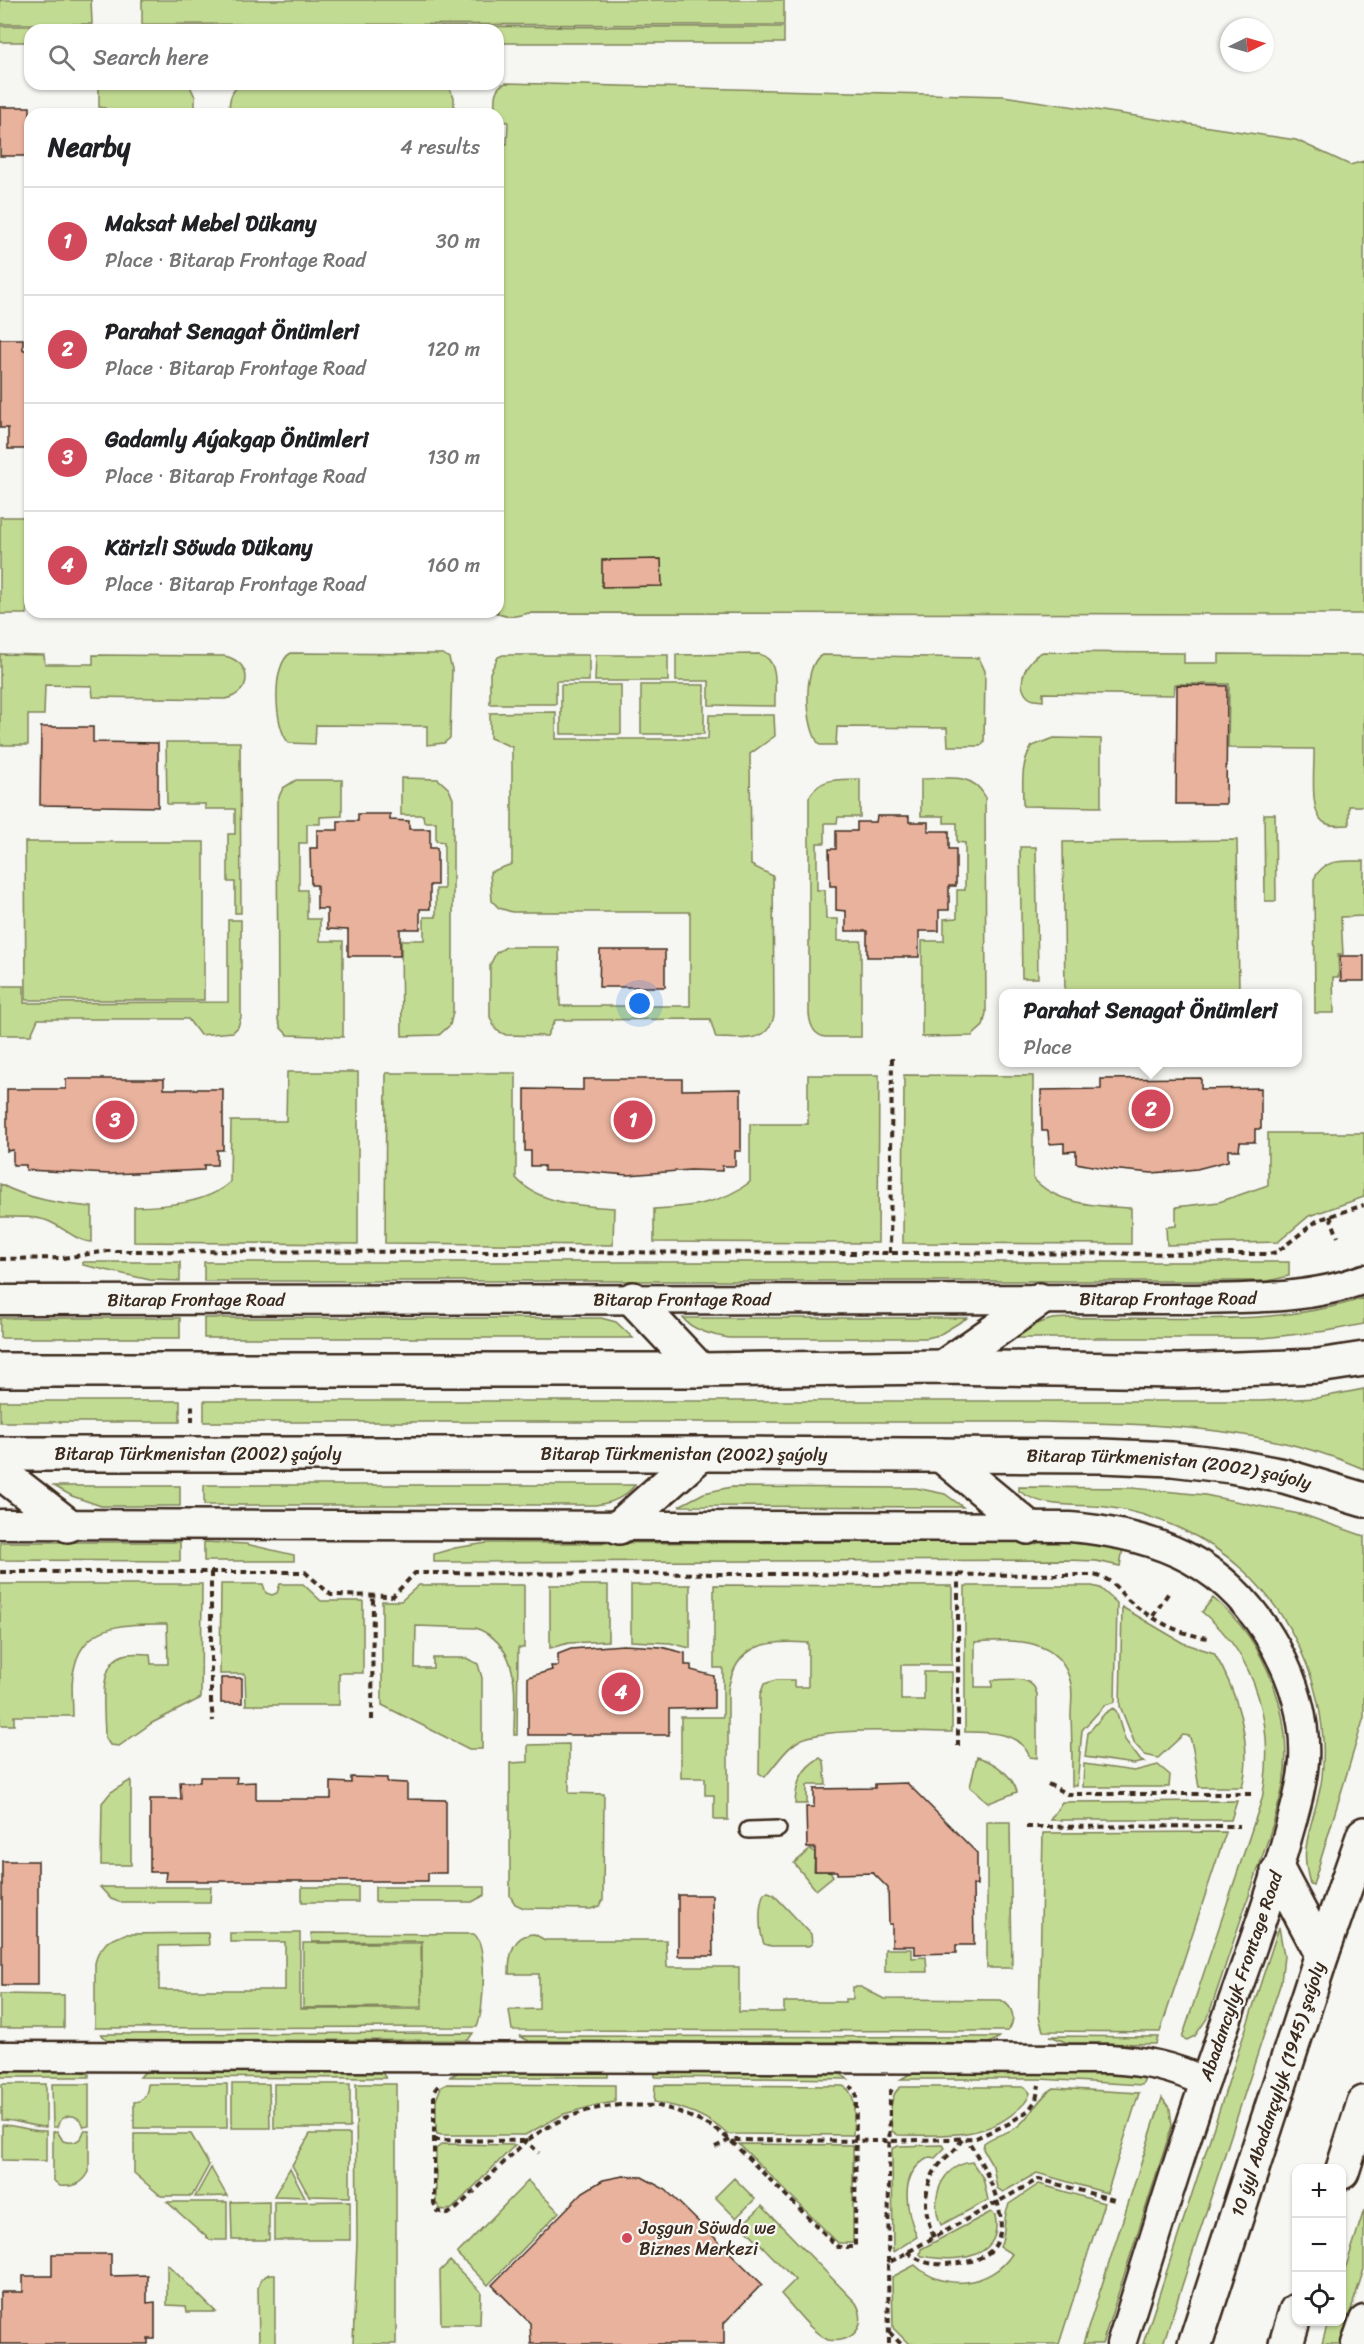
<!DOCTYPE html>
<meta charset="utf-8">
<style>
:root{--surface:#fff;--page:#f6f6f6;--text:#202124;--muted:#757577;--line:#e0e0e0;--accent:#d1495b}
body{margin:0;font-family:Sriracha,sans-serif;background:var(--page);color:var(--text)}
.controls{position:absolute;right:18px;bottom:18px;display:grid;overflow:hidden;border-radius:12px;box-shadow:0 2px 4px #0004}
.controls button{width:54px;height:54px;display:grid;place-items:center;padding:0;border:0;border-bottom:2px solid var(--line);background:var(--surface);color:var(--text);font:30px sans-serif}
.compass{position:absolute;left:1220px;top:18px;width:54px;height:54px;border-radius:50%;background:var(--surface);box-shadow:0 2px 4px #0004;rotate:85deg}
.you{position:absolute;left:640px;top:1004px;width:21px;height:21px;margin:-15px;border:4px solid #fff;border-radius:50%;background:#1a73e8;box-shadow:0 0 0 9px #1a73e833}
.badge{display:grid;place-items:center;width:39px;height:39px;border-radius:50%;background:var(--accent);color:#fff;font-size:20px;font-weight:700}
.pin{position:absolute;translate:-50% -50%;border:3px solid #fff;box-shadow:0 2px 6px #0006}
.popup{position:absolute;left:999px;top:989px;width:303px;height:78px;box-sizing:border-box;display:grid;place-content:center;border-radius:12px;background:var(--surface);filter:drop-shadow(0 2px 4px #0005);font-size:20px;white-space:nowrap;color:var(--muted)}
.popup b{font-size:22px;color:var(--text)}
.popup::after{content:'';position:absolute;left:50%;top:100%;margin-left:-12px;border:12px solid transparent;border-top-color:var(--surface)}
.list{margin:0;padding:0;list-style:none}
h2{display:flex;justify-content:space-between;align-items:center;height:78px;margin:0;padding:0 24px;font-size:26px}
h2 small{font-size:20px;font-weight:400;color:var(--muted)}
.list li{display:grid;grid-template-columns:39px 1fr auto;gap:18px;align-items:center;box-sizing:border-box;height:108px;padding:0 24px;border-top:2px solid var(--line)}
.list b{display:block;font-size:22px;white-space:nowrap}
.list p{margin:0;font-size:20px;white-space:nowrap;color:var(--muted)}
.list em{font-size:20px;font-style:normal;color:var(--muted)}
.icon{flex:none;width:33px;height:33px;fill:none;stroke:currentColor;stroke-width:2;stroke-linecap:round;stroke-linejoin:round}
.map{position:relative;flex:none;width:1364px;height:2344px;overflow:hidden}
.search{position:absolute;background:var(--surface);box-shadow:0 2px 4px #0004;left:24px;top:24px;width:480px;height:66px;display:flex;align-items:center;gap:15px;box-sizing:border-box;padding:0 21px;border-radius:18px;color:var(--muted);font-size:22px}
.panel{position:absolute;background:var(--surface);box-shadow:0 2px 4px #0004;left:24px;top:108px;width:480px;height:510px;border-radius:18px}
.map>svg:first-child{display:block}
.green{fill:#c2db92;stroke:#7e8258;stroke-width:1.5}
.building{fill:#e8b29d;stroke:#3b2a1e;stroke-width:1.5}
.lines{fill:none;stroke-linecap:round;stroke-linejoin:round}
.service-casing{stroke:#3b2a1e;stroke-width:20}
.minor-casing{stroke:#3b2a1e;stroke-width:33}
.primary-casing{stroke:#3b2a1e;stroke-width:38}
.path{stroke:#3b2a1e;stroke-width:4;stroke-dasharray:6 4.5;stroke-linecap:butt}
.service{stroke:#f6f6f2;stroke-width:15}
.minor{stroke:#f6f6f2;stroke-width:28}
.primary{stroke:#f6f6f2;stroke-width:33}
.poi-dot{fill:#d1495b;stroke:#f6f6f2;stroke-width:2}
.labels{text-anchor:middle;stroke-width:4.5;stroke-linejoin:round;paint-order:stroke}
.street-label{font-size:18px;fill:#3b2a1e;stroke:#f6f6f2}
.poi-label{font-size:18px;fill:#3b2a1e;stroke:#f6f6f2;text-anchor:start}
</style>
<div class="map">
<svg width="1364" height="2344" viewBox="0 0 1364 2344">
<rect width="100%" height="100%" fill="#f6f6f2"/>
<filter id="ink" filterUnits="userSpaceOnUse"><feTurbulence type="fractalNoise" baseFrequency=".0167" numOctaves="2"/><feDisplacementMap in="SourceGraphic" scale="12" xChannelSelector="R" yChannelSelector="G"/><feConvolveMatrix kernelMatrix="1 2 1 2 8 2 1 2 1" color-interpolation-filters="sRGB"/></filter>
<g filter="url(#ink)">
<!-- green -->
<path class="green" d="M0 0H91L92 24H0Z
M142 0H784V25L142 24Z
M0 26H92V30H30V42H0Z
M142 26 784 27V43H498V30H143Z
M506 83 1003 96 1296 140 1350 165 1364 161V614L529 613C518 616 506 619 495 612H498V144H507L508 122 498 121V114H495C495 102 492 87 506 83Z
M99 84H189L195 97V114H105V108L99 107Z
M241 84H446L454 97V114H229C229 101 230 91 241 84Z
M0 517H27V614H0Z
M200 612H442L429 615H200Z
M1043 652 1184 653V663H1219V654L1364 655V806H1349V825C1341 825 1332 827 1325 823 1308 814 1315 766 1314 749L1228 748 1229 684H1175L1174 695 1043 693V701C1038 700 1032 701 1028 697 1014 684 1028 657 1043 652Z
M291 653 443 654 449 658 452 669 450 738 444 743 427 745V726L316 725 315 744 289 743C274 729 271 663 291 653Z
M0 654 44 655 45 664H93V655L225 656C253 663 253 693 225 699L93 697 92 686 45 685 44 715H28V745H0Z
M759 654C781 660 774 688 775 706L709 705V681H676V655Z
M503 655H589V681H556V704H490V673L498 657Z
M596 655H668V681H595Z
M822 655 979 658 985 671 984 743 980 746H948L947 728 837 727 836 745H820C805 730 802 664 822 655Z
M561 685H621V734H561Z
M641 685H704V734H641Z
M556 712V739H708L709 715H774L775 736 750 754 751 865 773 876 774 1015C769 1045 739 1038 716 1038L710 1019 555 1020 547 1036 506 1035 496 1030 490 1017V965L496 953 506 947H559L560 1006H690V912H512L499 908 492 901 490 872 512 864V747L490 738V713Z
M1054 738 1101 739V807L1023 806C1023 785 1020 764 1032 746Z
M166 742H240L241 913H235V882H228V834H235V809H205V804H167Z
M401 778 438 779 449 789 453 799V1012L450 1025 439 1035 402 1036 401 940H424V917H436V889H444V842L436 841V822H424L423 815H401Z
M860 779V817H838L837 823H825V843H817V890H825L826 919H838V941H861V1037H825C813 1035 810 1024 809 1014V797C821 776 839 780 860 779Z
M921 779C946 779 971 771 985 796L986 1013 983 1026 972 1036 922 1037V941H944V919L957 918V890H965V843L957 842V823H944V816H921Z
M296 780H342V816L320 817V824H307V843H299V890H307V919H320V941H343V1037L288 1035 281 1028 278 1020 277 801 283 788Z
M1264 814H1275L1276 901H1265Z
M1237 840 1239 993H1065L1063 842Z
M25 842H204V1000H26Z
M1020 847H1036L1038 978H1022Z
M1364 861V916L1341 917 1343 954H1338L1339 977H1333L1334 1013H1315L1314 879C1324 858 1343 861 1364 861Z
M228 920H241V1017L238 1027 233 1032 200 1035 188 1019H38L31 1035H0V986H24V1003L228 1002Z
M287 1072H358V1244L134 1242V1207C165 1206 207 1204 230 1182L231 1121H286Z
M386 1073H516V1178C539 1204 582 1206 614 1208L613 1245 385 1243Z
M808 1075H879L878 1243 654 1242V1209C688 1207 722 1204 750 1182V1124H808Z
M904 1075 1033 1076V1178C1056 1205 1099 1206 1131 1208V1244L903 1243Z
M1268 1133H1364V1197L1309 1216 1278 1242 1167 1245 1166 1227 1176 1226V1207L1219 1202 1268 1185Z
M0 1184C28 1199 61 1204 92 1207V1242C77 1242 63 1227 48 1221 33 1216 16 1217 0 1217Z
M83 1262H180V1281L150 1280 83 1265Z
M204 1262H1289V1276L1268 1281H204Z
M1364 1298V1324L1327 1331 1263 1338H1013L1033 1325 1052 1319C1073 1317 1095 1318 1117 1318 1200 1318 1284 1324 1364 1298Z
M0 1318H180V1338H0Z
M204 1318H601L616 1322 633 1338H204Z
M683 1318H967L939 1335 927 1338H729C715 1336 691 1330 683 1318Z
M1364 1389V1469C1263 1425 1151 1424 1044 1422H204V1401H1260L1317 1398Z
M0 1401H180V1422H0Z
M204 1485H635C624 1498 612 1503 595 1505H204Z
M54 1486H180V1506H101L72 1496Z
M731 1487 916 1488 945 1494 963 1507 679 1506 704 1493Z
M1019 1487 1132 1488 1205 1495 1304 1515 1364 1536V1717L1313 1885 1310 1884C1307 1873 1304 1861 1306 1848 1309 1824 1319 1802 1322 1777 1333 1676 1275 1571 1181 1529 1157 1518 1132 1510 1106 1507 1075 1503 1046 1510 1019 1491Z
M0 1542H180V1561L0 1560Z
M204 1542 246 1544 294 1555V1561H204Z
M1065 1542 1097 1543 1123 1548 1120 1566 1096 1561 1066 1560 434 1562V1554L455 1548 487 1543Z
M0 1584H202L201 1698 152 1723 119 1746 110 1745 105 1737C105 1715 97 1666 121 1656 130 1652 141 1654 150 1654L151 1664H168L167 1624C132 1624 86 1621 75 1665 70 1681 73 1699 73 1716H14V1725H0Z
M221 1584H263L266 1593 272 1595 277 1593 280 1584H303L321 1601H363V1673H339V1705H246L245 1674H220Z
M419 1585H524V1648H518L517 1735H514C514 1694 523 1647 476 1628L416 1626 415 1668H433V1658H466L478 1664 482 1678V1749H469L382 1705V1601H401Z
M550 1585H608V1641L569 1643 550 1648Z
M631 1585H690V1648L670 1643 631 1641Z
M714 1585 952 1586V1665H901V1700H924V1672H952V1732C918 1732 827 1726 800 1740 786 1748 776 1764 765 1777L759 1773 760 1695 764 1684 776 1680H794V1687H808V1643C767 1640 736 1643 728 1690V1820H714V1795H705V1778H681V1717H723V1668H714Z
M965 1586H1092L1100 1588 1117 1603 1115 1702 1105 1705 1082 1730 1077 1786H1072C1072 1763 1072 1740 1071 1716 1071 1706 1073 1694 1071 1684 1061 1637 1013 1639 975 1642V1687H992V1680C1009 1680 1032 1674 1037 1694V1758L1030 1757C1019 1731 989 1732 965 1732Z
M1213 1598C1267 1642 1295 1717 1283 1786 1276 1820 1263 1854 1252 1887 1237 1930 1223 1973 1208 2017L1195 2036 1187 2040 1182 2038 1262 1799C1276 1730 1258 1657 1202 1612Z
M1122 1607 1183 1643 1214 1653C1236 1689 1254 1745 1242 1787H1199C1196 1775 1194 1743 1189 1736L1183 1735 1158 1758 1145 1755 1135 1744 1120 1706Z
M1113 1708 1116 1711 1125 1740 1141 1761 1144 1762 1134 1764 1085 1757 1088 1733 1105 1713Z
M569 1744V1793L604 1794 603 1900 600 1906 591 1909 524 1908 515 1904 510 1896V1763L528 1762V1745Z
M977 1757C993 1761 1013 1775 1017 1792L989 1803 970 1787Z
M820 1758 824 1761 826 1785H807V1804H795C796 1783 801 1768 820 1758Z
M1084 1764 1134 1771 1158 1765 1170 1775 1169 1787H1083Z
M131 1780V1865H101L102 1803 111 1792Z
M1237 1801 1231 1820H1050L1062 1802Z
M987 1822H1010L1012 1968H987Z
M1226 1832 1160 2032 1043 2031 1039 2017 1043 1833Z
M811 1849 815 1853 814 1871H830L833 1876 816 1890 794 1863Z
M100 1887H211L210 1902H119L111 1899Z
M302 1887H358V1902H302Z
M375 1887H485V1895L472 1902H375Z
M768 1892 773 1894 811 1934 812 1944 808 1946H771L764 1944C759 1932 758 1905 764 1893Z
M1279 1927 1284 1956 1281 1982 1163 2344H1143Z
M208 1933 209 1945 159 1946V1990H285V1942H230V1933H300V2009H422V1941L312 1942 311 1933 474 1934C488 1945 484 2011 477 2027L95 2028V1963L98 1953 107 1942 125 1934Z
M534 1934 545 1940H666L667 1967H739V2012H784V2002H845V1999H853V1987H861L884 1999 1001 2000C1014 2007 1016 2020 1008 2031L512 2030 509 2010 539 2009V1974H509C509 1956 512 1935 534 1934Z
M303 1943H421L422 2007 303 2008Z
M885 1949H912V1958L926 1957 927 1972H885Z
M0 1994 64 1995V2028H0Z
M473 2033 468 2040 108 2041 101 2034Z
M519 2036 1000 2037 989 2043 529 2041Z
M1050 2036 1158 2037 1156 2044 1068 2043Z
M0 2070H78L89 2074V2077H0Z
M154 2070H374L382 2073 386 2078 140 2077 144 2073Z
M462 2071 608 2072V2077H449Z
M655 2072 839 2073 848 2079 655 2077Z
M926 2072H1092L1146 2075 1142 2085 1040 2079H901L910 2074Z
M2 2084H46V2127C30 2127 18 2120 2 2120Z
M52 2084H89V2126L84 2127C79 2112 62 2112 57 2127H53Z
M148 2084H227V2128H134V2102C145 2101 147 2094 148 2084Z
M232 2084H269L270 2128H232Z
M274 2084H350V2128H274Z
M356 2084H396V2344H353L357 2240Z
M447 2084 615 2085V2102L597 2105 564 2114 525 2135H442L437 2134 436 2130V2100L441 2087Z
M655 2085 843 2086C859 2093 853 2120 853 2135L727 2134C708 2116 680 2106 654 2102Z
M901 2087H1025L1030 2093C1028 2101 1022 2106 1016 2111 984 2140 939 2135 898 2135L892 2131C891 2118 888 2094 901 2087Z
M1054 2088 1139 2093 1107 2193 1037 2173 1003 2192 997 2188 993 2166 983 2149 984 2143C993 2135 1008 2134 1018 2126 1032 2115 1039 2096 1054 2088Z
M1162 2098 1170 2109 1172 2126 1102 2344H1083Z
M2 2125C18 2125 30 2132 46 2131V2161L2 2160Z
M57 2131 63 2141C73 2144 81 2142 84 2131H89V2172C82 2185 73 2187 60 2186L53 2180V2132Z
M134 2134H191L209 2165 192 2196H161L134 2173Z
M310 2134H350V2197L309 2196 292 2165Z
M442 2144 515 2145 452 2209 446 2210 440 2209 436 2203V2149Z
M739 2144 853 2145V2243H838Z
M943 2145 945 2148 935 2158 930 2157C897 2173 906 2210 917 2237L893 2252 892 2149 898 2146Z
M972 2162 983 2178 988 2200 941 2225C929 2200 941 2165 972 2162Z
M211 2168 227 2196 195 2197Z
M290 2168 305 2197 274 2196Z
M734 2178 755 2199 736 2218 715 2197Z
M528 2181 559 2212 488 2285 457 2254Z
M1039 2184 1104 2203 1059 2344H909L893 2328 892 2277 915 2265C943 2292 991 2287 1012 2254L1000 2247C1007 2233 1002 2217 1009 2204Z
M269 2201V2240H232L231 2202Z
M350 2201V2240H274V2202Z
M167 2202H227V2240H210Z
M762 2206 856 2303C869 2325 853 2344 828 2340 810 2331 795 2309 781 2294L795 2280 742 2225Z
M1364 2210V2269L1340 2344H1322L1328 2322H1342V2279Z
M991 2212 995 2215C1004 2261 953 2262 922 2256L920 2254 921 2249Z
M450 2261 481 2292 480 2324H441L440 2271Z
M167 2264 216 2312H187L186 2306 167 2305Z
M269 2274H275V2344H259L258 2288 261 2279Z"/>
<!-- building -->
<path class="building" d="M0 107H30V156H0Z
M0 339H23V350H30V449H8V428H0Z
M661 559 662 586 602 587V560Z
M1177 685 1227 686 1226 804H1176Z
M41 727H93V742L158 743V807L40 805Z
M358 814H390V820L409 821V829H430V848H437V885H430V909H420V929H400V956H348V930L327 929V909H317V885H311L310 848H317V830H338V821H358Z
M877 816H909V822H928V831H949V849H956V886H949V910H939V931H919V957H867V931H846V911L836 910V886H830L829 849H836V831H857V822H876Z
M600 950H665V987H599Z
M1340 956H1364V981H1341Z
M1201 1078V1089L1261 1088V1129H1255V1142H1240L1239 1150H1228V1161L1197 1169 1177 1171 1152 1173 1109 1169 1076 1163V1151L1064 1152V1143L1049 1144 1048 1131H1042L1041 1090 1101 1089V1079Z
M66 1079H164V1089H223V1150H217V1165H204V1170L110 1174 26 1170V1165H13V1150L7 1151V1089H66Z
M583 1079H682V1090L741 1089V1151H735V1166H722V1171L690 1170 628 1175 579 1171H544V1166H531V1151H525V1089L583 1090Z
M623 1645 661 1647 685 1653V1665H691V1670L714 1676V1708L669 1709V1735H528V1677L552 1670 551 1666H558V1654L571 1649Z
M221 1678H242V1703H221Z
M200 1777H237L236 1783 256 1782V1799H331V1782L351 1783V1777L387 1778V1782L407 1783V1799L446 1800V1873H428V1881H165L166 1872H150V1799H181L180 1782H200Z
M907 1783 977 1853V1885H973L974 1945H956V1953L915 1954V1946H892V1924H889L888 1888 873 1873 837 1874V1871H815V1848H807L806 1807H814V1789L875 1788V1784Z
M2 1861H38V1985H2Z
M678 1895H712L713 1956H678Z
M623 2176 642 2177 666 2190 762 2284 724 2323V2344H531L530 2323 492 2285 583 2192 603 2180Z
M52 2254H111V2276L147 2275V2303L155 2302V2339H148V2344H0V2292H23V2276H52Z"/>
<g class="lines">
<defs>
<path id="service" d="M748 1830 778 1829"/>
<g id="minor">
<path id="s1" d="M0 1300 1186 1299C1245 1298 1309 1300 1364 1279"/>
<path d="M0 1524 1070 1527C1162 1535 1230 1564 1276 1648 1295 1683 1306 1722 1304 1761 1302 1788 1294 1813 1287 1838 1267 1911 1239 1982 1215 2053 1181 2149 1152 2247 1121 2344"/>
<path d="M0 2056 1108 2059C1145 2061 1171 2066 1205 2082"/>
<path d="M1356 2344 1364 2320"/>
</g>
<g id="primary">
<path d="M633 1299 700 1370"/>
<path d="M943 1367 1039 1300"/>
<path d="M0 1370H700L943 1367 1178 1371 1318 1366 1364 1359"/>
<path id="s2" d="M0 1454H701L1102 1456 1172 1459 1231 1466 1284 1476 1364 1500"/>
<path d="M941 1455 1028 1527"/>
<path d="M0 1472 68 1525"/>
<path d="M619 1527 701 1454"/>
<path d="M1278 1871 1322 1954"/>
<path d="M1342 2172 1364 2103"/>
<path id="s3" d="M1195 2344 1322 1954 1364 1834"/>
<path d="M1286 2344 1296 2311"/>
</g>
</defs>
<!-- service casing -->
<use href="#service" class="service-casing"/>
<!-- minor casing -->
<use href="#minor" class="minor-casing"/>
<!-- primary casing -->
<use href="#primary" class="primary-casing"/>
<!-- path -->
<path class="path" d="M1330 1216 1338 1237
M890 1253 892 1056
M0 1259 63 1258 108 1251 1269 1254 1277 1252 1318 1220 1364 1205
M192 1422V1401
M0 1572H305L331 1595 393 1596 415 1573 1093 1575C1116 1579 1116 1591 1133 1604 1155 1621 1181 1635 1209 1638
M211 1572V1701L213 1721
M1153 1616 1169 1592
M372 1720 373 1595
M958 1746V1574
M1048 1784 1067 1794H1251
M1026 1827 1240 1826
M438 2086 434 2091V2203L437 2211 448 2214 457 2208 526 2141 539 2153
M434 2140 526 2141 546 2128 565 2118 592 2109 620 2105 659 2106 677 2111 713 2127 730 2140 838 2247H855L856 2094 850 2086
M715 2147 730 2140 890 2141 976 2138 1008 2124 1029 2110 1036 2100 1039 2085
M934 2237C923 2213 922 2185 940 2164 949 2153 954 2154 962 2139
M907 2252C926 2266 936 2265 959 2263 1033 2256 991 2176 967 2139
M888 2263 890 2093 893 2087
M889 2332 901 2344
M889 2344 888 2263 1039 2179 1118 2201"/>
<!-- service -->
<use href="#service" class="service"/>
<!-- minor -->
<use href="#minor" class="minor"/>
<!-- primary -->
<use href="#primary" class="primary"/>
</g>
</g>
<!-- markers -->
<circle class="poi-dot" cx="627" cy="2238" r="6"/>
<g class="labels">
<!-- street labels -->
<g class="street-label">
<text dy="6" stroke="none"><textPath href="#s1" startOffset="1168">Bitarap Frontage Road</textPath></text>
<text dy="6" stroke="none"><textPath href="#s1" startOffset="196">Bitarap Frontage Road</textPath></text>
<text dy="6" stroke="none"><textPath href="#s1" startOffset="682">Bitarap Frontage Road</textPath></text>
<text dy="6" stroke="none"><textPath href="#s2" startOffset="198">Bitarap Türkmenistan (2002) şaýoly</textPath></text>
<text dy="6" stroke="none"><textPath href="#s2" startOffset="684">Bitarap Türkmenistan (2002) şaýoly</textPath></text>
<text dy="6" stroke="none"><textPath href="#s2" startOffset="1170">Bitarap Türkmenistan (2002) şaýoly</textPath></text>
<text transform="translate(1241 1976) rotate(-71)" y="6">Abadancylyk Frontage Road</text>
<text dy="6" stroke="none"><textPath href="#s3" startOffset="268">10 ýyl Abadançylyk (1945) şaýoly</textPath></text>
</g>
<!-- poi labels -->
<g class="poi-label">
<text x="639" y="2234">Joşgun Söwda we<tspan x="639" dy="21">Biznes Merkezi</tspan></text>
</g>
</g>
</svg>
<div class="controls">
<button>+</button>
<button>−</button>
<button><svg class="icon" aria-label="locate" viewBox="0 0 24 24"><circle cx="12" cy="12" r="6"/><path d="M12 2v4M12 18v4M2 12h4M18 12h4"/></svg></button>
</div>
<svg class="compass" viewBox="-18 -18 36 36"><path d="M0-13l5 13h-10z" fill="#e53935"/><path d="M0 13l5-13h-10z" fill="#757577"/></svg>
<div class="you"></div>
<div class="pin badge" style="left:633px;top:1120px">1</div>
<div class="pin badge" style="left:1151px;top:1109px">2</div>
<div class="popup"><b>Parahat Senagat Önümleri</b>Place</div>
<div class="pin badge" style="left:115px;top:1120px">3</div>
<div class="pin badge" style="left:621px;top:1692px">4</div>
<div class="search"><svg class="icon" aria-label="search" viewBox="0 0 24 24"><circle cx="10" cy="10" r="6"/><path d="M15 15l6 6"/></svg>Search here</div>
<section class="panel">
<h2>Nearby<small>4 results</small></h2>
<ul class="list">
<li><span class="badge">1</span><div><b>Maksat Mebel Dükany</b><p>Place · Bitarap Frontage Road</p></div><em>30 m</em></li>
<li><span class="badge">2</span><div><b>Parahat Senagat Önümleri</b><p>Place · Bitarap Frontage Road</p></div><em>120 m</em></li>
<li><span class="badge">3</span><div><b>Gadamly Aýakgap Önümleri</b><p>Place · Bitarap Frontage Road</p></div><em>130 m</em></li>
<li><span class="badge">4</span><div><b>Kärizli Söwda Dükany</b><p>Place · Bitarap Frontage Road</p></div><em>160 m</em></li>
</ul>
</section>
</div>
